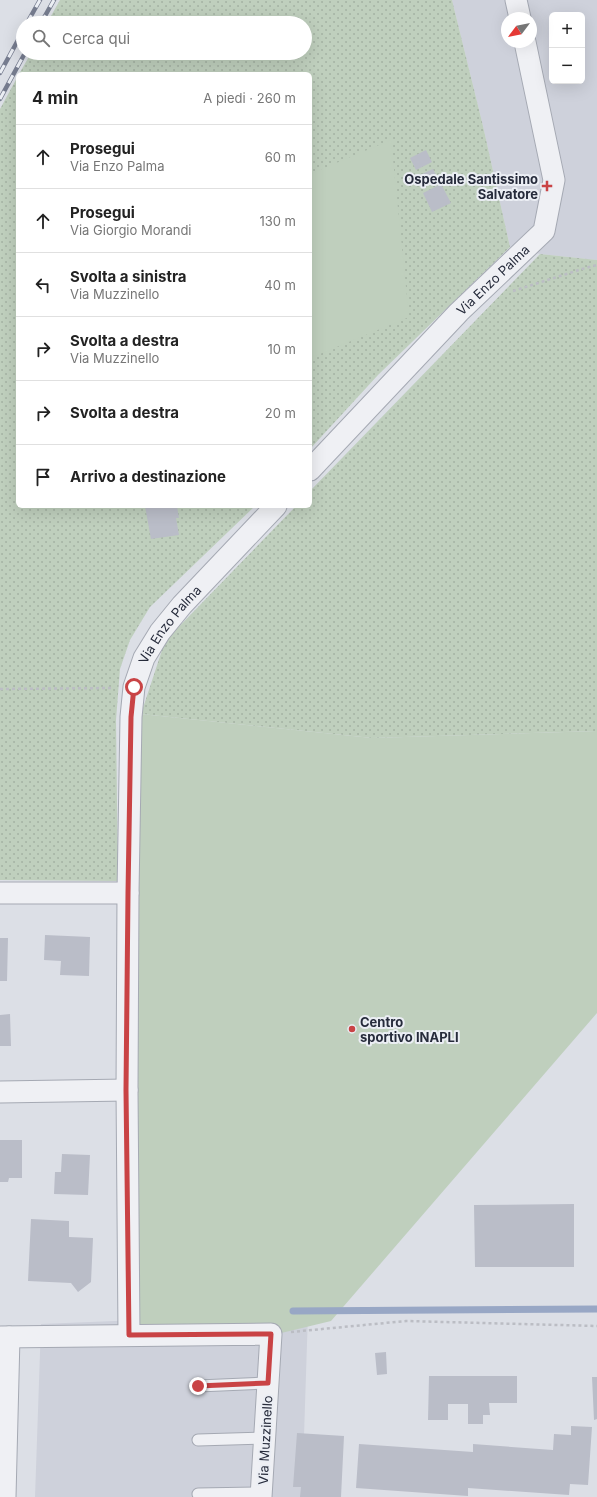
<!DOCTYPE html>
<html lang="it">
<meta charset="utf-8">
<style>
:root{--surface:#fff;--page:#f2f2f2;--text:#222;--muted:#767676;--line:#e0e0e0}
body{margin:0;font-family:Inter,sans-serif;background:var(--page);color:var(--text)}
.controls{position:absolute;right:12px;top:12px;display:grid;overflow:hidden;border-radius:6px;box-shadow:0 4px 16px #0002}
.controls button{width:36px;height:36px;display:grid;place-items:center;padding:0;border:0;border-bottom:1px solid var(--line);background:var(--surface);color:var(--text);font:20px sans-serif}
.compass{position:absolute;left:501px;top:12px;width:36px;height:36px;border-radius:50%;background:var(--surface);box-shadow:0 4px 16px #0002;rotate:238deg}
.stop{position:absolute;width:12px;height:12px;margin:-9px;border:3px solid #c94345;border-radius:50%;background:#fff}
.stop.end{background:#c94345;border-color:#fff;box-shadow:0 1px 4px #0008}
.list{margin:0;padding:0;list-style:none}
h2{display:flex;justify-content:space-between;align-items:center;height:52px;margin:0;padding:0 16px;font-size:17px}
h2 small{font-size:13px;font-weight:400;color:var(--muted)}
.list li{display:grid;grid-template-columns:26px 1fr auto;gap:12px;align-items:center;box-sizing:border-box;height:64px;padding:0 16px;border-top:1px solid var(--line)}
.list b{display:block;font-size:15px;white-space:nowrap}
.list p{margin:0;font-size:13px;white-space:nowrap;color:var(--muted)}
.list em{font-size:13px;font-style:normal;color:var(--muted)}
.icon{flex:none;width:22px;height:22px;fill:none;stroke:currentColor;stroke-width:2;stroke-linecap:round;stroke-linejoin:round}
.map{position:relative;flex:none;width:597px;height:1497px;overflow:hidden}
.search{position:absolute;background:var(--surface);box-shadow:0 4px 16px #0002;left:16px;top:16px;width:296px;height:44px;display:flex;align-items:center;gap:10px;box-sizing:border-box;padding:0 14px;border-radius:22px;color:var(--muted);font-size:15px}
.panel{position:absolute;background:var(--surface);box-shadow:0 4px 16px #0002;left:16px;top:72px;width:296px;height:436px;border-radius:6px}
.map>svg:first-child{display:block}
.built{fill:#ced1db;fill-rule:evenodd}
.grass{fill:url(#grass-dots)}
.pitch{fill:#bfcfbd}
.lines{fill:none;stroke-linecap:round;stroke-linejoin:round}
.stream{stroke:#98a7c5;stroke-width:7}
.building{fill:#babdc8}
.service-casing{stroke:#a5a9b3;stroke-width:13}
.minor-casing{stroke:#a5a9b3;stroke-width:23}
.path{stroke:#bbbdc4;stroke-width:2.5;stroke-dasharray:3 3;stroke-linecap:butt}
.service{stroke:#eff0f4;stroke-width:11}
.minor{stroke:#eff0f4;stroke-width:21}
.rail-casing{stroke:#767c8f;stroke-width:4.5}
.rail{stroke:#ebeef4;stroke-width:3;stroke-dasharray:9;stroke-linecap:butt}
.route{stroke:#c94345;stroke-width:5}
.poi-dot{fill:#c94345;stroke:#ebeef4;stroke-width:1.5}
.labels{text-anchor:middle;stroke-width:4;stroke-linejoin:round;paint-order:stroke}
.poi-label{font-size:13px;font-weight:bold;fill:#262b3b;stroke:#ebeef4;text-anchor:end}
.street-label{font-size:13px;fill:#262b3b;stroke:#ebeef4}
</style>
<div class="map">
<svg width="597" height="1497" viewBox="0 0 597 1497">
<defs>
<pattern id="grass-dots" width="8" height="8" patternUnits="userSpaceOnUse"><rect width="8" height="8" fill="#bfcfbd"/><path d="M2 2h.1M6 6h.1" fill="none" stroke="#a4b2a3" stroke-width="1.8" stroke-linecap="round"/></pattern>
</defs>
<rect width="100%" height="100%" fill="#dcdfe6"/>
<!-- built -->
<path class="built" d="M452 0H597V260L540 254 510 247 483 126ZM552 15H582V81H552ZM507 18H531V42H507Z
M308 1313 302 1497H35L41 1324Z"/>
<!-- grass -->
<path class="grass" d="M60 0H452L483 126 510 247 378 375 310 449V74H19L31 53H305V23H47Z
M18 76V506H255L150 607 130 640 120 669 116 720 118 881 0 880V109Z
M540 254 597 260V731L372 738 141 714 165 641 296 506H310V491Z"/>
<!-- pitch -->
<path class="pitch" d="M391 140 409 317 310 358V174Z
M141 714 372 738 597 731V1013L331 1321 273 1335 125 1341Z"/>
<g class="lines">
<!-- stream -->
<path class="stream" d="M293 1311 597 1309"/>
</g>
<!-- building -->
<path class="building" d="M426 150 432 162 416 170 410 158Z
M433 169 437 177 422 184 418 176Z
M441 184 451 203 432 212 423 193Z
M145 506H177L179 518H176L179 535 151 539Z
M45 935 90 937 89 976 60 975 61 961 44 960Z
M0 938H8L7 981H0Z
M10 1014 11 1046H0V1015Z
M0 1140H22V1178H9L8 1182H0Z
M62 1154 90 1155 88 1195 54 1194 55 1172H61Z
M574 1204V1267H475L474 1205Z
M31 1219 69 1221V1237L93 1238 91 1282 78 1292 71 1283 28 1281Z
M386 1352 387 1374 377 1375 375 1353Z
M429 1376H517V1403H489L490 1415H483V1424H468V1404H448V1420H428Z
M592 1377H597V1419L594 1420Z
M571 1426 592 1427 588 1485 570 1484 569 1495 468 1488V1496L356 1488 359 1444 473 1452V1444L553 1450 554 1434 571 1435Z
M297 1433 344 1436 341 1497H300L301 1487H293Z"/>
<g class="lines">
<defs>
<path id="service" d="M198 1386 268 1383
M198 1440 265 1438
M198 1494 262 1493"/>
<g id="minor">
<path d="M516 0 520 18"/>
<path id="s1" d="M310 470 459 312 544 231 554 180 525 42"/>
<path d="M0 893H128L127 1090 129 1335"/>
<path id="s2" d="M128 893 131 717 134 687 144 658 160 632 182 605 276 506"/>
<path d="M0 1092 127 1090"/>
<path d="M0 1337 271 1334 261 1497"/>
<path d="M5 1497 9 1337"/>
</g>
</defs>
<!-- service casing -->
<use href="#service" class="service-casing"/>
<!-- minor casing -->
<use href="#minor" class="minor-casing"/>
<!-- path -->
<path class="path" d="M513 291 582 269 597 265
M0 689 113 688
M291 1332 406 1321 597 1326"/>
<!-- service -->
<use href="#service" class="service"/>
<!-- minor -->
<use href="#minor" class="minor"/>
<defs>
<path id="rail" d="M27 23 40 0
M41 23 54 0
M0 73 23 31
M0 99 25 53"/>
</defs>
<!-- rail casing -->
<use href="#rail" class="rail-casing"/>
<!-- rail -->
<use href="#rail" class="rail"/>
</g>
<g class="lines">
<!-- route -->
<path class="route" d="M134 687 131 717 128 893 126 1090 129 1335 271 1334 268 1383 198 1386"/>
</g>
<!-- markers -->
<g class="poi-dot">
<path d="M545 180h4v4h4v4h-4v4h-4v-4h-4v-4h4z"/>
<circle cx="352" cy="1029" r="4"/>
</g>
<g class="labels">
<!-- poi labels -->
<g class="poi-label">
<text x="538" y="184">Ospedale Santissimo<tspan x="538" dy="15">Salvatore</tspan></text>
<text x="360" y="1027" text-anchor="start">Centro<tspan x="360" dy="15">sportivo INAPLI</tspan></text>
</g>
<!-- street labels -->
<g class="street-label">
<text dy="5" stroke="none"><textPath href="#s1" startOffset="264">Via Enzo Palma</textPath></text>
<text dy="5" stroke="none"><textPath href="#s2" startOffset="279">Via Enzo Palma</textPath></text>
<text transform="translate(265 1440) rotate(-87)" y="5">Via Muzzinello</text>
</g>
</g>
</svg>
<div class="controls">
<button>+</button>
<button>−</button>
</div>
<svg class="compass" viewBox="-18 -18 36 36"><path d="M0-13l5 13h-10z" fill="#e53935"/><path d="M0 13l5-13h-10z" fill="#767676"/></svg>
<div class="stop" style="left:134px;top:687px"></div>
<div class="stop end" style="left:198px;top:1386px"></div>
<div class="search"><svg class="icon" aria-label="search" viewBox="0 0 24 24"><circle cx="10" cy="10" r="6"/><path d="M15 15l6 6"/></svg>Cerca qui</div>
<section class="panel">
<h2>4 min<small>A piedi · 260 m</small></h2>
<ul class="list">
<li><svg class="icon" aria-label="ahead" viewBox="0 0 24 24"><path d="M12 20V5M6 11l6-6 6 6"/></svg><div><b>Prosegui</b><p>Via Enzo Palma</p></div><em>60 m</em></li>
<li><svg class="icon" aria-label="ahead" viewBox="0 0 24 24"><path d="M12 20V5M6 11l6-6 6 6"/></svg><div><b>Prosegui</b><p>Via Giorgio Morandi</p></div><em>130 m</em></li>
<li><svg class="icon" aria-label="left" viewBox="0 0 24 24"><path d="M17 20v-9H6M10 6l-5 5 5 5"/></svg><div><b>Svolta a sinistra</b><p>Via Muzzinello</p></div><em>40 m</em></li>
<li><svg class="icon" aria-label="right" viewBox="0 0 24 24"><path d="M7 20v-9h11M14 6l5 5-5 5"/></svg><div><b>Svolta a destra</b><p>Via Muzzinello</p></div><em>10 m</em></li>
<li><svg class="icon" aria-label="right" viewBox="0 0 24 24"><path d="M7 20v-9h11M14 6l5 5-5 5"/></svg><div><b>Svolta a destra</b></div><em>20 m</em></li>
<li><svg class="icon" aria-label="arrive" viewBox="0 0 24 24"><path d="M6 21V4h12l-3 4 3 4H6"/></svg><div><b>Arrivo a destinazione</b></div></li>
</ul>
</section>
</div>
